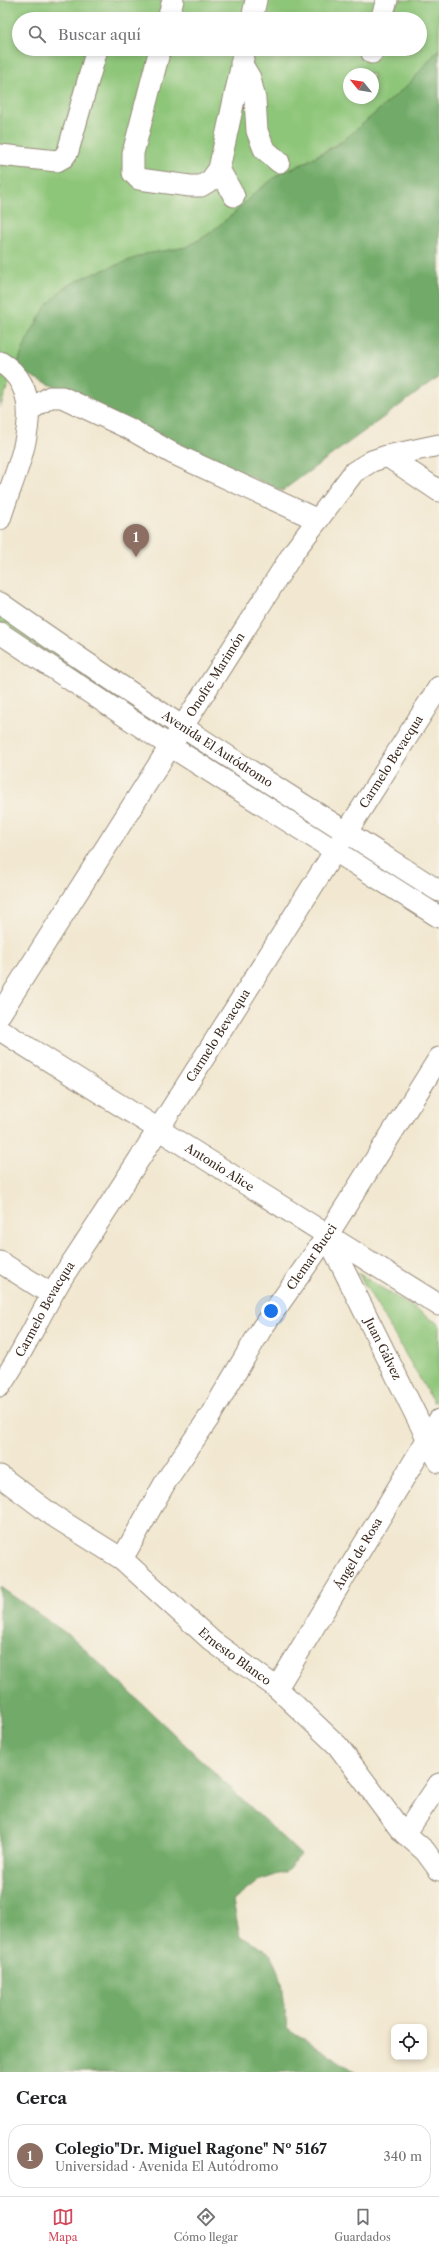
<!DOCTYPE html>
<html lang="es">
<meta charset="utf-8">
<style>
:root{--surface:#fff;--page:#f2f2f2;--text:#202124;--muted:#757577;--line:#e0e0e0;--accent:#d1495b}
body{margin:0;font-family:"Libre Caslon Text",serif;background:var(--page);color:var(--text)}
.controls{position:absolute;right:12px;bottom:12px;display:grid;overflow:hidden;border-radius:8px;box-shadow:0 2px 6px #0003}
.controls button{width:36px;height:36px;display:grid;place-items:center;padding:0;border:0;border-bottom:1px solid var(--line);background:var(--surface);color:var(--text);font:20px sans-serif}
.compass{position:absolute;left:343px;top:68px;width:36px;height:36px;border-radius:50%;background:var(--surface);box-shadow:0 2px 6px #0003;rotate:300deg}
.you{position:absolute;left:271px;top:1311px;width:14px;height:14px;margin:-10px;border:3px solid #fff;border-radius:50%;background:#1a73e8;box-shadow:0 0 0 6px #1a73e833}
.badge{display:grid;place-items:center;width:26px;height:26px;border-radius:50%;background:var(--accent);color:#fff;font-size:13px;font-weight:700}
.pin{position:absolute;translate:-50% -33px;filter:drop-shadow(0 1px 2px #0008)}
.pin::after{content:'';position:absolute;top:21px;width:14px;height:12px;background:inherit;clip-path:polygon(0 0,100% 0,50% 100%)}
.list{margin:0;padding:0;list-style:none}
h2{display:flex;justify-content:space-between;align-items:center;height:52px;margin:0;padding:0 16px;font-size:17px}
h2 small{font-size:13px;font-weight:400;color:var(--muted)}
.list li{display:grid;grid-template-columns:26px 1fr auto;gap:12px;align-items:center;box-sizing:border-box;height:64px;margin:0 8px 8px;padding:0 8px;border:1px solid var(--line);border-radius:16px}
.list b{display:block;font-size:15px;white-space:nowrap}
.list p{margin:0;font-size:13px;white-space:nowrap;color:var(--muted)}
.list em{font-size:13px;font-style:normal;color:var(--muted)}
.icon{flex:none;width:22px;height:22px;fill:none;stroke:currentColor;stroke-width:2;stroke-linecap:round;stroke-linejoin:round}
.map{position:relative;flex:none;width:439px;height:2072px;overflow:hidden}
.search{position:absolute;background:var(--surface);box-shadow:0 2px 6px #0003;left:12px;right:12px;top:12px;height:44px;display:flex;align-items:center;gap:10px;box-sizing:border-box;padding:0 14px;border-radius:22px;color:var(--muted);font-size:15px}
.sheet{height:124px;background:var(--surface)}
nav{display:flex;justify-content:space-around;align-items:center;box-sizing:border-box;height:56px;border-top:1px solid var(--line);background:var(--surface);font-size:11px;color:var(--muted)}
nav a{display:grid;justify-items:center;gap:2px}
nav .on{color:var(--accent)}
.map>svg:first-child{display:block}
.green{fill:#8ec679;stroke:#64784c;fill-rule:evenodd}
.forest{fill:#72ab69;stroke:#566a44}
.lines{fill:none;stroke-linecap:round;stroke-linejoin:round}
.minor-casing{stroke:#968978;stroke-width:23}
.minor{stroke:#fff;stroke-width:21}
.labels{text-anchor:middle;stroke-width:3.5;stroke-linejoin:round;paint-order:stroke}
.street-label{font-size:12px;fill:#3b2a1e;stroke:#f7f3e8}
</style>
<div class="map">
<svg width="439" height="2072" viewBox="0 0 439 2072">
<rect width="100%" height="100%" fill="#f7f3e8"/>
<filter id="ink" filterUnits="userSpaceOnUse"><feTurbulence type="fractalNoise" baseFrequency=".025" numOctaves="2"/><feDisplacementMap in="SourceGraphic" scale="8" xChannelSelector="R" yChannelSelector="G"/><feConvolveMatrix kernelMatrix="1 2 1 2 8 2 1 2 1" color-interpolation-filters="sRGB"/></filter>
<filter id="wash" filterUnits="userSpaceOnUse"><feTurbulence type="fractalNoise" baseFrequency=".012" numOctaves="4" result="noise"/><feDisplacementMap in="SourceGraphic" scale="16" xChannelSelector="R" yChannelSelector="G"/><feGaussianBlur stdDeviation="0.9" result="paint"/><feColorMatrix in="noise" values="0 0 0 0 0 0 0 0 0 0 0 0 0 0 0 0 0 1.4 0 .05"/><feComposite in="paint" operator="in"/></filter>
<g filter="url(#wash)">
<rect width="100%" height="100%" fill="#f2e8d1"/>
<!-- green -->
<path class="green" d="M0 0H439V49L410 83 350 135 339 143 293 169 281 173 256 192 232 215 207 235 187 247 146 254 85 277 64 288 46 306 27 340 18 363 14 368 0 408ZM19 19H420V49H19ZM349 74H373V98H349Z
M0 616 159 721 155 726 0 623Z
M192 744 327 831 324 836 189 749Z
M358 1273 439 1324V1396L434 1403Z"/>
<!-- forest -->
<path class="forest" d="M439 49V377L282 491 14 368 18 363 27 340 46 306 64 288 85 277 146 254 187 247 207 235 232 215 256 192 281 173 299 166 339 144 350 135 410 83Z
M0 1587 73 1638 301 1855 285 1872 258 1881 233 1901 240 1936 270 1953 282 1981 287 2028 356 2072H0Z"/>
</g>
<g filter="url(#ink)">
<g class="lines">
<defs>
<g id="minor">
<path d="M168 19 173 0"/>
<path d="M252 19 256 0"/>
<path d="M381 19 387 0"/>
<path d="M160 49 133 153V173L139 179 190 186H201L211 180 219 169"/>
<path d="M372 53 373 49"/>
<path d="M241 63 250 78 255 99 257 131 264 149 279 162"/>
<path d="M0 155 57 161 64 157 68 151 97 49"/>
<path d="M234 196 219 169 245 49"/>
<path d="M0 362C56 395 14 472 0 519"/>
<path d="M30 410 50 397H62L130 429 172 453 318 520"/>
<path d="M387 456 439 491"/>
<path id="s1" d="M0 603C143 704 291 797 439 891"/>
<path d="M0 633 170 746 439 917"/>
<path id="s2" d="M0 1014 295 550 354 472 372 461 387 456 439 445"/>
<path id="s3" d="M0 1030 439 1305"/>
<path id="s4" d="M327 1236 439 1462"/>
<path d="M0 1262 51 1294"/>
<path id="s5" d="M0 1386C27 1348 43 1305 69 1267 195 1076 315 880 439 687"/>
<path id="s6" d="M0 1476 52 1515 122 1559 212 1641 277 1688 338 1746 400 1829 425 1851 439 1870"/>
<path id="s7" d="M122 1559 166 1481 210 1416 262 1328 327 1236 439 1058"/>
<path id="s8" d="M277 1688 439 1420"/>
<path d="M405 1834 439 1784"/>
</g>
</defs>
<!-- minor casing -->
<use href="#minor" class="minor-casing"/>
<!-- minor -->
<use href="#minor" class="minor"/>
</g>
</g>
<g class="labels">
<!-- street labels -->
<g class="street-label">
<text dy="4" stroke="none"><textPath href="#s2" startOffset="402">Onofre Marimón</textPath></text>
<text dy="4" stroke="none"><textPath href="#s1" startOffset="262">Avenida El Autódromo</textPath></text>
<text dy="4" stroke="none"><textPath href="#s5" startOffset="737">Carmelo Bevacqua</textPath></text>
<text dy="4" stroke="none"><textPath href="#s5" startOffset="413">Carmelo Bevacqua</textPath></text>
<text dy="4" stroke="none"><textPath href="#s3" startOffset="259">Antonio Alice</textPath></text>
<text dy="4" stroke="none"><textPath href="#s7" startOffset="357">Clemar Bucci</textPath></text>
<text dy="4" stroke="none"><textPath href="#s5" startOffset="89">Carmelo Bevacqua</textPath></text>
<text dy="4" stroke="none"><textPath href="#s4" startOffset="126">Juan Gálvez</textPath></text>
<text dy="4" stroke="none"><textPath href="#s8" startOffset="157">Ángel de Rosa</textPath></text>
<text dy="4" stroke="none"><textPath href="#s6" startOffset="297">Ernesto Blanco</textPath></text>
</g>
</g>
</svg>
<div class="controls">
<button><svg class="icon" aria-label="locate" viewBox="0 0 24 24"><circle cx="12" cy="12" r="6"/><path d="M12 2v4M12 18v4M2 12h4M18 12h4"/></svg></button>
</div>
<svg class="compass" viewBox="-18 -18 36 36"><path d="M0-13l5 13h-10z" fill="#e53935"/><path d="M0 13l5-13h-10z" fill="#757577"/></svg>
<div class="you"></div>
<div class="pin badge" style="left:136px;top:557px;background:#8d6e63">1</div>
<div class="search"><svg class="icon" aria-label="search" viewBox="0 0 24 24"><circle cx="10" cy="10" r="6"/><path d="M15 15l6 6"/></svg>Buscar aquí</div>
</div>
<section class="sheet">
<h2>Cerca<small></small></h2>
<ul class="list">
<li><span class="badge" style="background:#8d6e63">1</span><div><b>Colegio&quot;Dr. Miguel Ragone&quot; Nº 5167</b><p>Universidad · Avenida El Autódromo</p></div><em>340 m</em></li>
</ul>
</section>
<nav>
<a class="on"><svg class="icon" aria-label="map" viewBox="0 0 24 24"><path d="M3 6l6-2 6 2 6-2v14l-6 2-6-2-6 2zM9 4v14M15 6v14"/></svg>Mapa</a>
<a><svg class="icon" aria-label="directions" viewBox="0 0 24 24"><path d="M12 3l9 9-9 9-9-9zM9 14v-3h6M13 9l2 2-2 2"/></svg>Cómo llegar</a>
<a><svg class="icon" aria-label="saved" viewBox="0 0 24 24"><path d="M7 4h10v16l-5-4-5 4z"/></svg>Guardados</a>
</nav>
